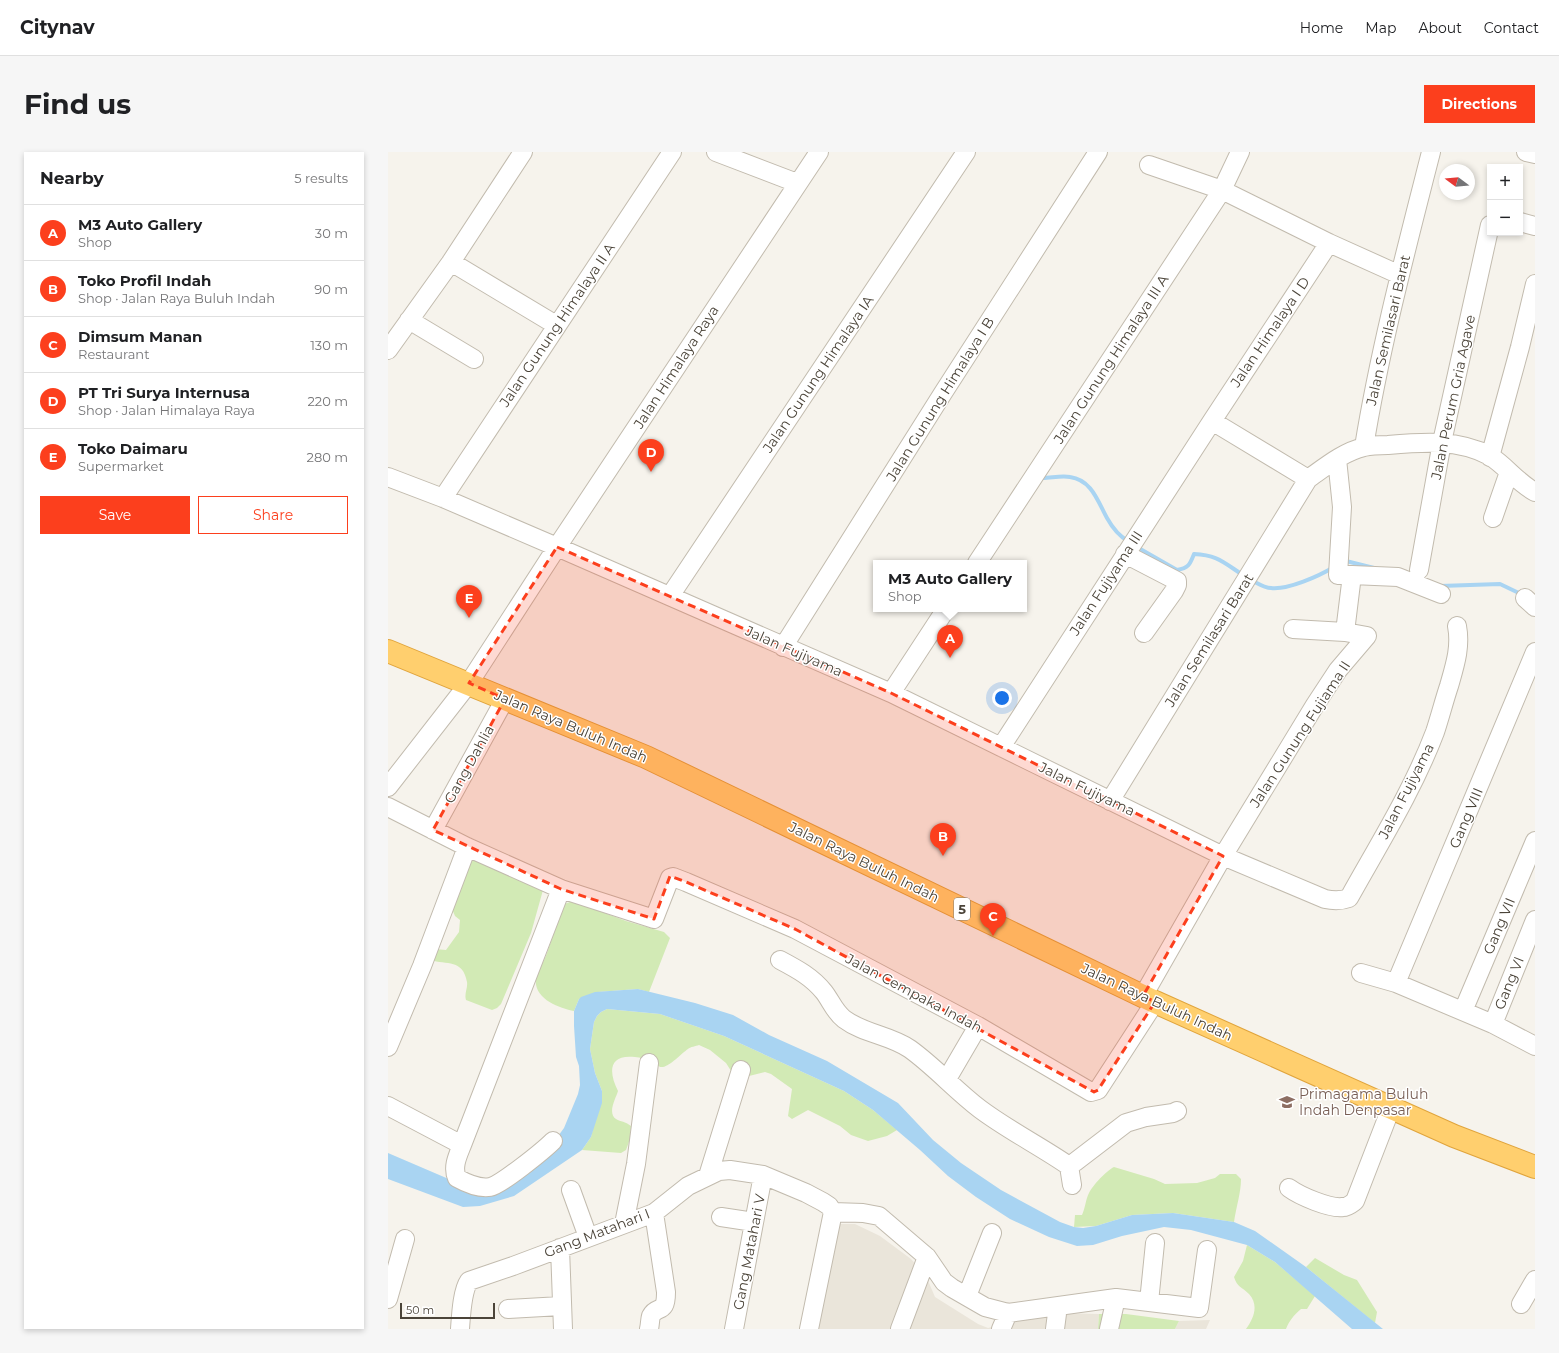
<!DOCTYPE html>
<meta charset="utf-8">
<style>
:root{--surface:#fff;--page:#f6f6f6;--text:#202124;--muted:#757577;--line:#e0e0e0;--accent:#fc3f1d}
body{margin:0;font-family:Montserrat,sans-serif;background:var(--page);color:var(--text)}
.controls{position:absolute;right:12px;top:12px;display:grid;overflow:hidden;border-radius:0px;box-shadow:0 2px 6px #0003}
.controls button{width:36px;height:36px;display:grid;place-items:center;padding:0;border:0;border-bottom:1px solid var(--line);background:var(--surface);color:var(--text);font:20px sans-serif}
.compass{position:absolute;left:1051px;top:12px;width:36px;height:36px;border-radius:50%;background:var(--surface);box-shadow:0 2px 6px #0003;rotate:286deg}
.scale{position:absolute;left:12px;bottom:10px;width:95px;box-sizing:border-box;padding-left:4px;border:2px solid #4b4439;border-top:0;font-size:11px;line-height:14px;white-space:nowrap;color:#4b4439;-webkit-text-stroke:3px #fff;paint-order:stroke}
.you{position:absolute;left:614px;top:546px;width:14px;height:14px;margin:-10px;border:3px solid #fff;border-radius:50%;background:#1a73e8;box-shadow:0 0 0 6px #1a73e833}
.badge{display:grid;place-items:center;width:26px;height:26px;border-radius:50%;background:var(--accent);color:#fff;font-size:13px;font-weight:700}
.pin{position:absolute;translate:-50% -33px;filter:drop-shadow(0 1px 2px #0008)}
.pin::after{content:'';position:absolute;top:21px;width:14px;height:12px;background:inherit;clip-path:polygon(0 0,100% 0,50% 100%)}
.popup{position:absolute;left:485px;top:408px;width:154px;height:52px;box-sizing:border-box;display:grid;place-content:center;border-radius:0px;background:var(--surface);filter:drop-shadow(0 1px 3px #0005);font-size:13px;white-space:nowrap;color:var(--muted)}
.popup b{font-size:15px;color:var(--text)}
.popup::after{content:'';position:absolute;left:50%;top:100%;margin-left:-8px;border:8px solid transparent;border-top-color:var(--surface)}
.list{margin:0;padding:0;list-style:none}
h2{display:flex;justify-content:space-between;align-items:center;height:52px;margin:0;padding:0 16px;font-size:17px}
h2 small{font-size:13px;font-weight:400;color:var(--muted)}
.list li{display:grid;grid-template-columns:26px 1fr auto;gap:12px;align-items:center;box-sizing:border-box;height:56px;padding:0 16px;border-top:1px solid var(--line)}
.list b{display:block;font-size:15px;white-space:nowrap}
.list p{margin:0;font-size:13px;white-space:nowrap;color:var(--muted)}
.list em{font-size:13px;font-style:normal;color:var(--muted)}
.actions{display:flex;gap:8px;padding:12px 16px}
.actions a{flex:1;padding:9px 0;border:1px solid var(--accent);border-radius:0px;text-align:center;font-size:14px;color:var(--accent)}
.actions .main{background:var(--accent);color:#fff}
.map{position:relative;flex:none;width:1147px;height:1177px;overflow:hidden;border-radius:0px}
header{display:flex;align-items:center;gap:24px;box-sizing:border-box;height:56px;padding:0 20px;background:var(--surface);border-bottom:1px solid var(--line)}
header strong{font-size:19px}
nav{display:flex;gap:22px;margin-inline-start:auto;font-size:14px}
.intro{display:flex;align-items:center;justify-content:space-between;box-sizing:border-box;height:96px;padding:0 24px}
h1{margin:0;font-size:28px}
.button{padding:10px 18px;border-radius:0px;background:var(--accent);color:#fff;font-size:14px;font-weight:700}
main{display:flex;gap:24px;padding:0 24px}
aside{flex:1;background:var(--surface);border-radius:0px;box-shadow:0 2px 6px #0003}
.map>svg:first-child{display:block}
.residential{fill:#eae5da}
.green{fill:#d2eab5}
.water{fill:#a9d4f2}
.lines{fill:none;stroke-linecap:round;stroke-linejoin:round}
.stream{stroke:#a9d4f2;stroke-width:4}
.minor-casing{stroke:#c2bbae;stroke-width:20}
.highway-casing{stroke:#e0a43c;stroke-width:24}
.minor{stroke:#fff;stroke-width:18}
.highway{stroke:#ffcf6e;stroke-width:22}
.marked{fill:#fc3f1d;fill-opacity:0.2;stroke:#fc3f1d;stroke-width:3;stroke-dasharray:8 5;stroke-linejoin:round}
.labels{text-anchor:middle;stroke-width:3;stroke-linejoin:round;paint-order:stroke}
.shield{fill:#fff;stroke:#817c74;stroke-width:1}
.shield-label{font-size:13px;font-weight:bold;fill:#4b4439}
.street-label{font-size:14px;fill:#4b4439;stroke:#fff}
.education-label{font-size:14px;fill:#785e54;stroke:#fff;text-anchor:start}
</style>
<header>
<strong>Citynav</strong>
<nav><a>Home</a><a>Map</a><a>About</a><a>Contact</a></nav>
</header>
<div class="intro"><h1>Find us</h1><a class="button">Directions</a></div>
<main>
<aside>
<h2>Nearby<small>5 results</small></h2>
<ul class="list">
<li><span class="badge">A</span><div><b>M3 Auto Gallery</b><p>Shop</p></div><em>30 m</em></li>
<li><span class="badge">B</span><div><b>Toko Profil Indah</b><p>Shop · Jalan Raya Buluh Indah</p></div><em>90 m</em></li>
<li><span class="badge">C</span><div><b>Dimsum Manan</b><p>Restaurant</p></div><em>130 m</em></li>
<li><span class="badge">D</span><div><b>PT Tri Surya Internusa</b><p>Shop · Jalan Himalaya Raya</p></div><em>220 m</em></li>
<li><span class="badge">E</span><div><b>Toko Daimaru</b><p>Supermarket</p></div><em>280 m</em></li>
</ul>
<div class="actions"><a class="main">Save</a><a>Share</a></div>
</aside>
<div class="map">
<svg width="1147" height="1177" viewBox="0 0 1147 1177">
<rect width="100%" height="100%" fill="#f6f3ec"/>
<!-- residential -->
<path class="residential" d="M453 1072H467L492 1084 523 1107 538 1124 547 1145 590 1172 600 1176 630 1168 668 1161 711 1162 710 1177H413L444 1075Z
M822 1168 818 1177H787L791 1169Z"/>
<!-- green -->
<path class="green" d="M85 704 155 738 143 781 113 852 109 856 104 858 78 848C76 842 80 836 79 830 75 807 59 813 42 808L47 797 58 798 71 780 72 768 67 764 64 757Z
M185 749 238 769 276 780 282 786 261 840 250 837 210 840 191 847 186 859C171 856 145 847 148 826 150 817 156 810 159 801 165 785 169 769 173 753Z
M219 857 272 862 336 884 456 939 485 958 509 978 499 984 480 989 463 983 452 974 420 958 404 967 400 964 404 937 383 922 377 920 357 925 345 922 338 911 322 898 311 893C308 894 302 895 300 897 294 901 282 914 275 915 270 916 267 910 262 908 258 906 252 906 247 905 221 902 220 919 230 939 228 946 219 961 228 967 233 970 237 969 243 974L242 987 238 998 233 1001 194 998 203 985 214 939 207 921 202 897 206 870 209 864 213 860Z
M726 1015 766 1027 777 1032 809 1031 827 1026 832 1022H848L853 1027C853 1041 848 1055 846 1070L785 1061 744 1063 708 1074 686 1075 687 1063H694C697 1057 698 1046 701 1041 705 1033 718 1019 726 1015Z
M859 1093 887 1110 927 1144 919 1157H913C906 1163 901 1169 898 1177H858C866 1166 871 1153 861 1142 854 1135 849 1135 846 1125L855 1109Z
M927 1106 956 1123 969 1128 989 1160 987 1171 918 1115Z
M711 1162H738L791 1169 787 1177H710Z"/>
<!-- water -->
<path class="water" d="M250 837 307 851 345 863 381 883 439 909 510 951 545 988 573 1011 613 1038 672 1070 686 1075 695 1076 708 1074 744 1063 785 1061 846 1070 867 1079 918 1115 995 1177H964L887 1110 859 1093 803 1078 776 1075 734 1084 705 1093 689 1094 661 1085 622 1067 588 1045 560 1024 532 998 485 958 456 939 336 884 272 862 219 857 213 860 209 864 206 870 202 897 207 921 214 939V951L203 985 194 998 126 1044 92 1054 75 1055 0 1027V1001L77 1034 87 1036 162 995 176 976 190 942 192 933 191 914 188 905 186 874V859L191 847 193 845 207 840Z"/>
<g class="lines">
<!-- stream -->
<path class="stream" d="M655 326C663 326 674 323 682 325 704 328 710 350 719 366 724 375 731 384 740 389
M747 394 789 418C801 416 802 412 806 402 830 403 836 411 855 423
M955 410 958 409 986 416
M863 428C869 431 877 436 883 436 900 438 931 424 946 415
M1052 434 1112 432 1135 443"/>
<defs>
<path id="minor" d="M328 0 409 31
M1138 0 1147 2
M761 13 834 38 941 91 1012 123
M1132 70 1147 74
M63 110 168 173
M21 168 86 207
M0 198 63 110 135 0
M824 269 920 327
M976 295C992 196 1018 98 1043 0
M1102 305 1132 195 1147 132
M949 307 954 355 950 423H964
M0 325 55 346 169 395 503 541 835 704 937 747C947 749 953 749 961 746 991 692 1025 638 1047 580 1052 565 1056 549 1061 534 1067 513 1073 495 1069 474
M55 346 284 0
M1105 366 1121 320
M737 402 789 429V433L786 439 756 481
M589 411 834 38 852 0
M1031 418 1054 290 1102 73
M282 444 578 0
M1137 446 1147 455
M957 480 964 423 1010 425 1053 442
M395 495 555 241 710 0
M503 541 558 457
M613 595 824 269 941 91
M0 635 81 531 169 395 431 0
M722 649 920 327C937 315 955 300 976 295 983 293 992 293 1000 293 1034 290 1071 287 1102 304 1118 314 1130 331 1147 340
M0 655 79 695 173 737 266 767 282 726 285 725 298 730 407 777 590 874 703 940 710 938 767 850
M45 678 117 547
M392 808C409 817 424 825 436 840 443 849 446 859 456 867 476 882 502 883 522 897 547 915 567 938 592 957 620 978 652 994 681 1014L684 1033
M973 821 1008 831 1105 872 1147 894
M1008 831 1147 500
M755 844 835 704 927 553 950 518 979 484 957 480 905 477
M1075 859 1147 689
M1105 872 1147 768
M0 895 34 814 79 695
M559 927 590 874
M0 954 74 993
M165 989C156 998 113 1033 102 1035 90 1037 78 1031 69 1026 64 1015 70 1003 74 993L173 737
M687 1010 738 971 758 965 785 961 789 959
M320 1024 353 918
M901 1036C912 1044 942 1057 955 1055 960 1055 963 1052 967 1049L1003 956
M183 1038 200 1085
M333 1065 366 1070
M236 1072 248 1012 261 911
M172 1096 175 1177
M579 1144 604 1081
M0 1147 17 1087
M761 1150 767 1091
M1133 1152 1147 1128
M120 1157 173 1154
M72 1177C73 1164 74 1139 81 1129L125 1114 266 1061 300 1034 331 1019 342 1018 375 1023 418 1041 435 1050 441 1054 445 1060 475 1061 491 1064 539 1105 556 1130 564 1136 597 1155 620 1161
M261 1177C262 1173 262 1167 263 1164 269 1152 278 1164 278 1140L266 1061
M346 1177 375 1023
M421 1177 445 1060
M512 1177 539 1105
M613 1177 620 1161 728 1146 811 1156 819 1098
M667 1177 670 1154
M721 1177 728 1146"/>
<path id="highway" d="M0 499 258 605 767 850 1066 984 1147 1015"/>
</defs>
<!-- minor casing -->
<use href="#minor" class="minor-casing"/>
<!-- highway casing -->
<use href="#highway" class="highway-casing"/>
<!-- minor -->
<use href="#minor" class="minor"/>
<!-- highway -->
<use href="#highway" class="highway"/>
</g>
<!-- marked area -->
<path class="marked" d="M169 395 503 541 835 704 755 844 767 850 710 938 706 940 407 777 298 730 282 724 266 767 173 737 45 678 117 547 81 531Z"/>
<!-- icons -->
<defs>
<symbol id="school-bare" viewBox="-9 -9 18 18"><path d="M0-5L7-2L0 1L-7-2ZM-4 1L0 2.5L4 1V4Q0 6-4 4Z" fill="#8d6e63" stroke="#fff" stroke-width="2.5" paint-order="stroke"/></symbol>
</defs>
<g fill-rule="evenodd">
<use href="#school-bare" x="888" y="939" width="22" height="22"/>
</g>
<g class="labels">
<!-- shield labels -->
<rect class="shield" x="566" y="746" width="16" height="22" rx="3"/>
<g class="shield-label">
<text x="574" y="762">5</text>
</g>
<!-- street labels -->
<g class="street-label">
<text transform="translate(169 173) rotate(-56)" y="5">Jalan Gunung Himalaya II A</text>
<text transform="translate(1000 178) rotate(-77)" y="5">Jalan Semilasari Barat</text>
<text transform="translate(882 180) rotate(-56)" y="5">Jalan Himalaya I D</text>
<text transform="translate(723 207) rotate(-57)" y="5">Jalan Gunung Himalaya III A</text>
<text transform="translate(288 215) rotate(-57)" y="5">Jalan Himalaya Raya</text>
<text transform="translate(430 222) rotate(-56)" y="5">Jalan Gunung Himalaya IA</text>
<text transform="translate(1065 245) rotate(-78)" y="5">Jalan Perum Gria Agave</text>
<text transform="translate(552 247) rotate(-58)" y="5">Jalan Gunung Himalaya I B</text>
<text transform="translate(718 431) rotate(-57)" y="5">Jalan Fujiyama III</text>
<text transform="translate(821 488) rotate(-58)" y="5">Jalan Semilasari Barat</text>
<text transform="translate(406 499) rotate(24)" y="5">Jalan Fujiyama</text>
<text transform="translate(183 574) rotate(23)" y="5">Jalan Raya Buluh Indah</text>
<text transform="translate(912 582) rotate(-57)" y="5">Jalan Gunung Fujiama II</text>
<text transform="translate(81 612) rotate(-61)" y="5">Gang Dahlia</text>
<text transform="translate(699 637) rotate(26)" y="5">Jalan Fujiyama</text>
<text transform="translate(1018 639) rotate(-63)" y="5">Jalan Fujiyama</text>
<text transform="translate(1078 666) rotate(-67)" y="5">Gang VIII</text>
<text transform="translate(476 710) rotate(26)" y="5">Jalan Raya Buluh Indah</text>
<text transform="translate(1111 774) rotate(-67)" y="5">Gang VII</text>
<text transform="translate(1121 831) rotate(-68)" y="5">Gang VI</text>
<text transform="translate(526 841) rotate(28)" y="5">Jalan Cempaka Indah</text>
<text transform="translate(769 850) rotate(25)" y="5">Jalan Raya Buluh Indah</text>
<text transform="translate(209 1081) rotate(-21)" y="5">Gang Matahari I</text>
<text transform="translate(361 1100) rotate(-79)" y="5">Gang Matahari V</text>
</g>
<!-- education labels -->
<g class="education-label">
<text x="911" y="947">Primagama Buluh<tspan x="911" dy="16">Indah Denpasar</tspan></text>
</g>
</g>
</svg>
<div class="controls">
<button>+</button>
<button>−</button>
</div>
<svg class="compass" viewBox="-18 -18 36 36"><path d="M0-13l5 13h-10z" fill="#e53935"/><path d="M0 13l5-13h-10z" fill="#757577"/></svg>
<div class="scale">50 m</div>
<div class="you"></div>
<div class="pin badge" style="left:562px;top:506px">A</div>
<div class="popup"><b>M3 Auto Gallery</b>Shop</div>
<div class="pin badge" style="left:555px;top:704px">B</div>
<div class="pin badge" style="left:605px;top:784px">C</div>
<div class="pin badge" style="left:263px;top:320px">D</div>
<div class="pin badge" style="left:81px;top:466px">E</div>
</div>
</main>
